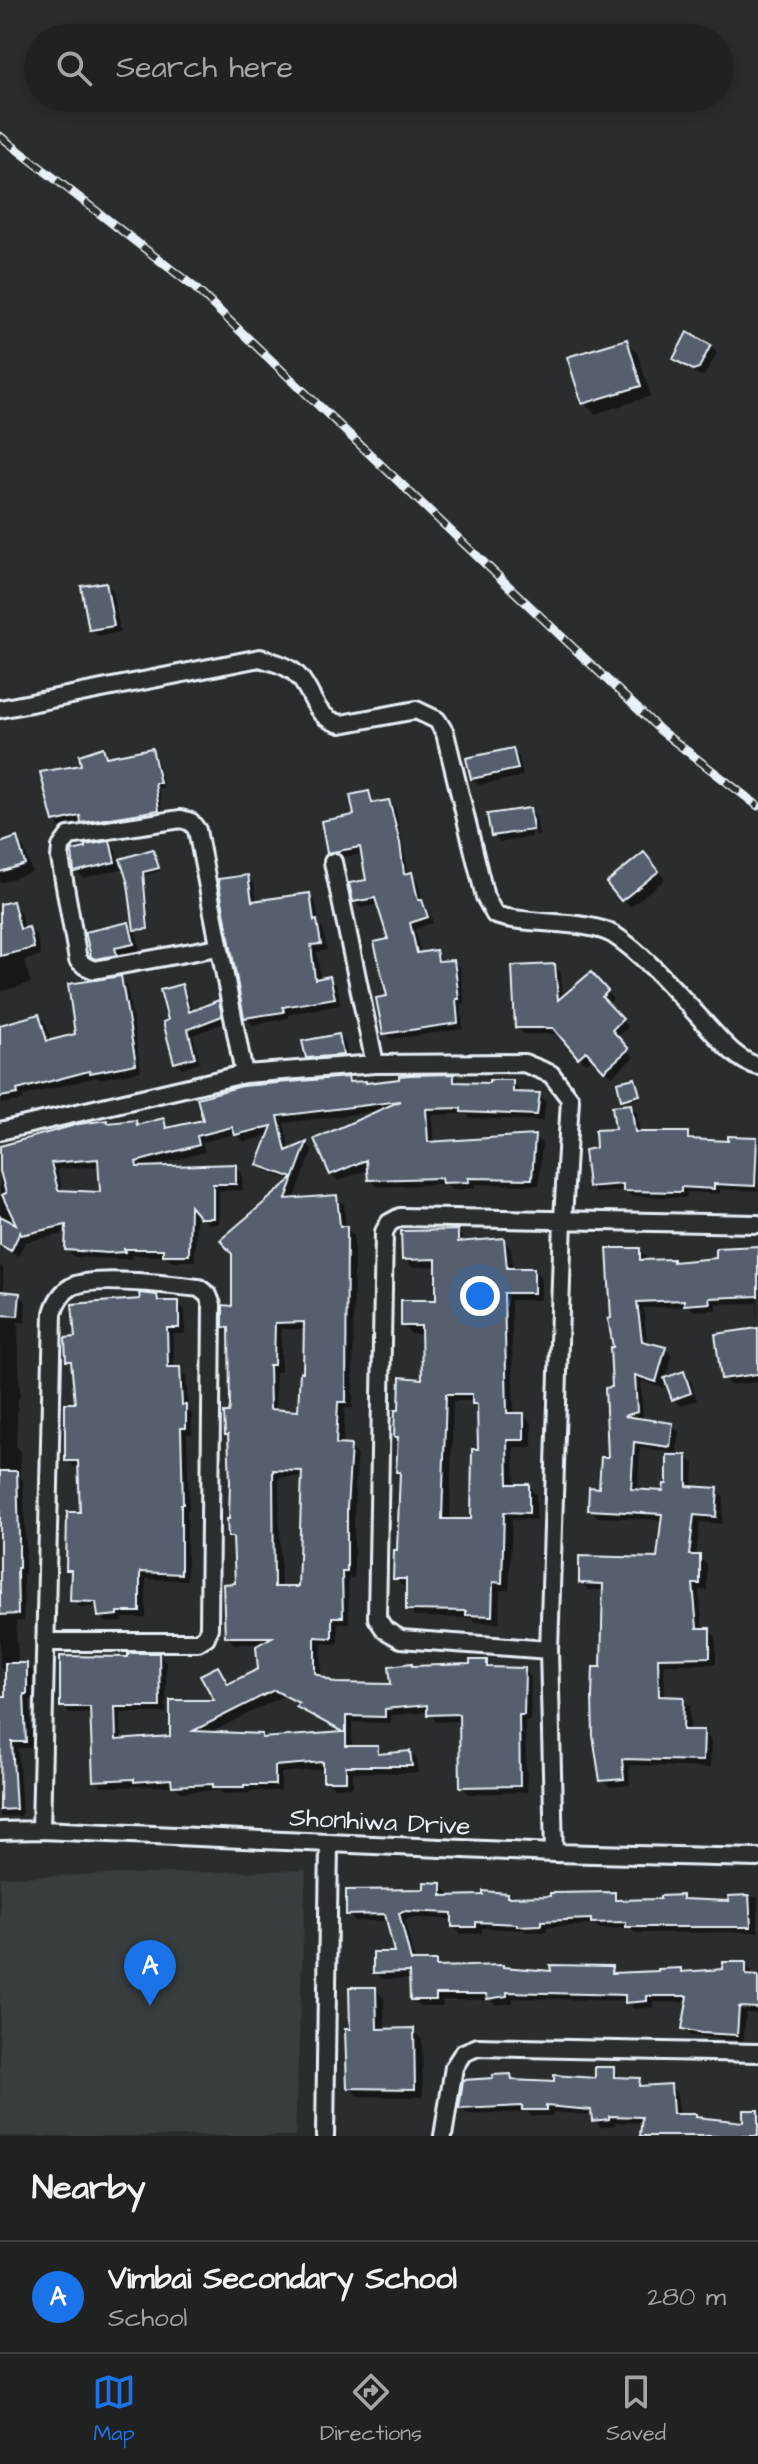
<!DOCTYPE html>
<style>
:root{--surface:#202222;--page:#2d2f2f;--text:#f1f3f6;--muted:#a2a4a5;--line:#3d3f40;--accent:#1a73e8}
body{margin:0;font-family:"Architects Daughter",sans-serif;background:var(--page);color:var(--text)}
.you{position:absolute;left:480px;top:1296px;width:28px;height:28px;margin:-20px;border:6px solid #fff;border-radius:50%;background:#1a73e8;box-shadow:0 0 0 12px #1a73e833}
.badge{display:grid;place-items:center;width:52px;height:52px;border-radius:50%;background:var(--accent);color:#fff;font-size:26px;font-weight:700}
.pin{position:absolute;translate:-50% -66px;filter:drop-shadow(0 2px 4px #0008)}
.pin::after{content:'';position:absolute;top:42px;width:28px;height:24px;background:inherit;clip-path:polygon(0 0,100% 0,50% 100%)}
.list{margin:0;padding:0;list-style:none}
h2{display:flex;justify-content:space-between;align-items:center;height:104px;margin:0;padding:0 32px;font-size:34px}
h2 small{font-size:26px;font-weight:400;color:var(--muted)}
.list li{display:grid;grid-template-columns:52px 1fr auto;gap:24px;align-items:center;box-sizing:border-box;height:112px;padding:0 32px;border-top:2px solid var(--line)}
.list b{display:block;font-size:30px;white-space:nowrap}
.list p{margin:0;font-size:26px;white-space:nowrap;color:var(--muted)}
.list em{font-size:26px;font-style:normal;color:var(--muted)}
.icon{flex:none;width:44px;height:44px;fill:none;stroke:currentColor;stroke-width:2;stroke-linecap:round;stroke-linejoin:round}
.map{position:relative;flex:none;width:758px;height:2136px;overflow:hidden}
.search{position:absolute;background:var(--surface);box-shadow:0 4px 20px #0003;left:24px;right:24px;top:24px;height:88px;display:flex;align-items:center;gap:20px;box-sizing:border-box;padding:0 28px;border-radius:44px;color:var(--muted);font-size:30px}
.sheet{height:216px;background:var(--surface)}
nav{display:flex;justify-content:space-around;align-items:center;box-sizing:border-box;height:112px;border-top:2px solid var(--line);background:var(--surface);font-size:22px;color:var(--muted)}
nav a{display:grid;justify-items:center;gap:4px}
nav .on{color:var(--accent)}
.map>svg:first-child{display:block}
.built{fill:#373c41}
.shadow{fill:#0007;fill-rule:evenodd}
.building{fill:#555e6e;stroke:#e8f1f8;stroke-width:2;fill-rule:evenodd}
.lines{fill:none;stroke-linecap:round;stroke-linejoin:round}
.minor-casing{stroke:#e8f1f8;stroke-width:22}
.minor{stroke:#2a2d2e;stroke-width:16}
.rail-casing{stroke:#e8f1f8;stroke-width:9}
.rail{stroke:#2a2d2e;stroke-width:6;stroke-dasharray:18;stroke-linecap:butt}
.labels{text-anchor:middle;stroke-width:6;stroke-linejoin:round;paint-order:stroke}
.street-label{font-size:26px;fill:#e8f1f8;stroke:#2a2d2e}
</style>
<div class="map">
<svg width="758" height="2136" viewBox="0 0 758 2136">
<rect width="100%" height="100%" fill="#2a2d2e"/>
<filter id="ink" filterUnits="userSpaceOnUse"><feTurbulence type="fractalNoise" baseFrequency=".0125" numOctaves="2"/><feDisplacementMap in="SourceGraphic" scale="16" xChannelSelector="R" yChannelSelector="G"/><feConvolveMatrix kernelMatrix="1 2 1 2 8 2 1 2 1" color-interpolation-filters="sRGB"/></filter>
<g filter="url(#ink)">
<!-- built -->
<path class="built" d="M306 1870 295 2136H0V1877Z"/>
<!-- shadow -->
<path class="shadow" d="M626 341 637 352 651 396 595 414 584 403Z
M710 346 717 353 705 375 701 376 682 366 675 359Z
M106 584 113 591 120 632 98 636 90 629Z
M102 749 109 759 151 750 156 756 164 788H159L163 815 89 827 82 821 60 827 54 821 84 767Z
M512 750 519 757 523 776 479 785 472 778Z
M368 793 376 804 389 802 395 808 409 875H411L418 881 423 903 428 908 433 923 415 929 421 954 435 952 442 959V963L454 962 460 968 465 1004H461L463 1029 391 1039 385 1033 390 998V940L379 904 361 908 354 901 368 881 363 854 335 858 329 852 357 816Z
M529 810 536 817 539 836 536 837 533 815H529L532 837 500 842 493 835Z
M16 840 24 848 32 872 0 883V845Z
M109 843 116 850 119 861 153 851 160 871 145 875 150 931 136 932 140 950 121 954 123 961 101 963 93 956 129 924 136 932 130 883 125 868 83 878 76 871Z
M651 862 665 879 630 907 609 883Z
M247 877 254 884 257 902 309 895 316 902 319 926 323 929 327 950 317 952 321 980 330 978 337 985 341 1005 289 1014V1018L253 1025 246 1018Z
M12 904 20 912 25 930 29 929 37 937 41 956 24 960 31 983 0 992V907Z
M555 966 561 973 563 998 598 981 613 999 607 1004 628 1027 617 1037 634 1057 612 1076 594 1057 586 1064 560 1034H524L517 1028Z
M120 978 127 985 141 1071 98 1079 96 1077 23 1096 24 1100 1 1104 0 1024 5 1023 7 1025 39 1016 46 1023 51 1042 78 1035Z
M181 987 187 993 193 1012 218 1003 224 1009 227 1022 193 1035 200 1063 182 1068 175 1062 171 1021Z
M338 1036 345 1043 349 1062 315 1064 308 1057Z
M453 1076 461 1084 512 1082 519 1090V1094L539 1095 546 1102 543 1121 470 1118 466 1114 433 1115 432 1119 434 1143 535 1137 542 1144 539 1185 475 1184V1188L451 1190 445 1184 377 1187 370 1179 369 1169 338 1181 331 1174 380 1111 284 1123 290 1151 307 1144 313 1150 294 1200 336 1197 344 1204 346 1228 354 1235 353 1409 345 1408 343 1446 350 1447 357 1454 354 1516V1578H348L349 1623H338V1644L322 1643 321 1678 334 1685 393 1686 414 1668 472 1666 486 1662 494 1669 524 1670 531 1677 530 1721H525L527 1792 469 1794 462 1786 461 1721 436 1722 429 1712 391 1715V1723L352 1722V1748H377L384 1755 410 1753 417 1760 418 1773 353 1772V1787H333L325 1780V1769L281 1773V1791H250V1793L223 1794 219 1790 181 1792 175 1786 102 1787 95 1780 92 1714H69L62 1706 130 1659 158 1655 166 1662V1713H121L122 1741 172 1738 217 1702 218 1668 230 1685 260 1670 265 1644H234L227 1636 237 1585 235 1542 230 1536 231 1438 227 1435 231 1415V1333L225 1327 234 1309V1254L222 1240 293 1181 266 1171 259 1164 270 1135 244 1142 236 1134 203 1142 205 1152 150 1167 235 1166 242 1173 243 1190 219 1191V1224H209L196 1210 195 1261H172L166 1256 131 1255V1259H116L74 1257 67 1250 68 1233 25 1242 18 1256 0 1247V1148L110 1125 135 1122 140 1126 163 1121 171 1129 205 1121 347 1079 352 1084 367 1085ZM101 1166 102 1194 63 1192 57 1169ZM281 1329H306L305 1374 300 1413 276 1411 275 1372H281ZM279 1477H303L300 1589H281ZM283 1696 300 1705 299 1707 306 1714 344 1734 265 1740 261 1736 208 1734Z
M635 1080 641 1098 626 1102 623 1099Z
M630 1106 637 1112 640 1134H687L694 1141 730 1143V1138L758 1140V1191L720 1189V1194L687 1192 686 1198 631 1196 625 1190 596 1193 590 1187 598 1150 618 1131Z
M457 1232 465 1240V1244L503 1240 511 1248 513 1270H533L541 1278V1300H511L514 1415H524L532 1423V1447H514L515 1486H528L536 1494V1520L512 1519 509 1590H500L499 1623 476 1622 472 1618 416 1617 408 1609V1586H403L395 1578 399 1552 402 1475 398 1471 400 1439 396 1436 401 1412 424 1381 423 1334H411L403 1325 438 1302V1266L412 1267 404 1259ZM453 1401H474L479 1408 480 1451 473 1521H450Z
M758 1247V1321L757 1303 716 1304V1310L694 1311 689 1306 643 1308 648 1344 665 1349 672 1356 664 1388 641 1381 643 1421 672 1425 679 1432 677 1453 640 1448 638 1492 665 1493 686 1457 694 1464 693 1488 717 1490 724 1498 722 1524 700 1522 696 1557H699L707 1565V1590H699L703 1630H709L716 1637V1664H664L665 1699H683L690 1706V1732H703L711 1740 710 1768 629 1765 630 1785 610 1787 602 1780 605 1590H588L581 1582 658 1560 663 1520 598 1517 591 1510 601 1490 610 1459 615 1349 640 1250 647 1258V1262L672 1261 675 1263 718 1260Z
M0 1265 3 1269 4 1294H19L26 1302 25 1322H18L20 1398H18L16 1446 21 1451 20 1477 23 1480 26 1546 25 1574H23L24 1621H16L18 1665H26L33 1672V1700H30L32 1748H18L22 1816 0 1817V1720H3L7 1698V1669H0Z
M157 1297 163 1303H178L185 1310V1334H173L174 1369H179L186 1376 188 1410 192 1414V1434H187L189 1510H187V1580L146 1579V1618H123L124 1622 107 1623 100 1616 99 1607H79L72 1600 73 1574 68 1569 82 1514 80 1467H74L67 1460 77 1405 74 1366 68 1360 77 1339 142 1301Z
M758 1330V1382L730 1385 723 1378Z
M684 1374 691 1381 697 1400 680 1406 673 1399Z
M441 1885 448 1892V1897L506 1895 510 1899 614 1894 622 1902 662 1901 681 1897 685 1901 731 1903 730 1898 758 1897V1932L635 1933 630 1928 600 1929 596 1925 547 1927V1932H526L524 1930 482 1928V1933L461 1934 454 1927V1919L411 1918 405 1921 415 1963H435L441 1969 505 1970 553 1973 611 1968 618 1975 680 1970 684 1974 725 1971 745 1964 752 1971V1977L758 1978V2014L746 2013 743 2041 691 2036 684 2029 689 2002H653L654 2007 634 2009 627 2001 513 1998V2003L496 2005 491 2000H442L443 2006H419L412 1999 411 1979H382L375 1972 396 1954 389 1921H355L348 1914 426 1891Z
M375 1989 384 1998 385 2031 413 2030 422 2040 423 2097 358 2096 349 2087 352 2031Z
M613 2069 620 2079 639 2080 647 2088 670 2086 677 2093 679 2116 745 2124 758 2112V2136H642L643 2123 615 2122V2125L601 2127 594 2120 593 2115 552 2112V2116H531L528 2112 468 2115 461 2108 510 2076 517 2082 556 2084 597 2080Z"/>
<!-- building -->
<path class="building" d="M687 332 711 345 699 368 693 370 673 359Z
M627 339 641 386 582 404 567 357Z
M106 582 114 626 89 630 81 586Z
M103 747 106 757 152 748 160 783H155L159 810 81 823 80 816 53 822 40 772 81 765 79 755Z
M513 748 518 769 471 779 466 758Z
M369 791 372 803 389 800 400 843 404 874 412 872 418 900H422L428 917 410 923 417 953 436 950 438 961 454 960 459 999H456L458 1023 383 1034 376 998 387 996 374 942 388 939 375 898 353 902 349 883 366 880 360 847 327 853 321 821 354 815 350 795Z
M530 808 533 830 491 836 487 814Z
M17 837 25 864 0 872V843Z
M110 841 115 862 74 872 72 851 85 848V845Z
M153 849 159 868 143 872 148 929 134 930 128 884 120 859Z
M644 852 659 871 621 901 606 883Z
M248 875 252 901 310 893 314 921 317 920 321 944 311 945 315 979 330 976 335 998 283 1007 284 1012 244 1018 218 879Z
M13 901 20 929 29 927 34 948 0 956V904Z
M129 922 134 944 115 948 117 955 95 959 91 957 85 932Z
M555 964 558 1000 591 972 608 991 602 997 623 1019 612 1030 629 1049 604 1071 586 1051 578 1058 553 1028H515L512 966Z
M121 976 136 1064 90 1073 89 1071 17 1090 18 1094 0 1097V1025L39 1014 47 1041 75 1034 68 984Z
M182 984 189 1012 219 1000 222 1016 188 1029 195 1057 174 1063 163 1022 168 1020 160 990Z
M339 1034 343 1055 306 1058 302 1041Z
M454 1074V1082L489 1083V1080H513V1092L540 1093 537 1115 461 1112V1108L426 1109 428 1142 535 1135 532 1179 468 1178 469 1182 442 1183 441 1178 368 1180 366 1160 330 1175 314 1139 400 1101 278 1116 286 1151 307 1142 286 1199 337 1195 340 1226H347L346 1402H338L336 1444 351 1445 347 1508V1572H342L343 1617H332V1638L315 1637V1673L335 1683 391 1684 389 1666 412 1663V1666L470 1664V1660H487V1667L525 1668 524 1715H519L520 1786 460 1787 459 1714 427 1715V1705L385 1709V1717L346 1716V1746H378V1754L410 1751 412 1766H346V1781H323V1762L275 1766V1785H244V1787H213V1784L172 1786 171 1779 134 1782V1779L93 1781 90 1707H60V1656L128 1657V1653H159L160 1707H115L116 1740 170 1736V1700H214L200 1675 218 1666 228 1684 258 1669 256 1646 272 1637H225L223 1584 235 1583 233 1537H228L227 1519H229L230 1481 228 1435H225L224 1413H229L230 1406 229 1328 223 1327V1305L232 1306V1254L220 1240 293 1178 257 1165 272 1126 235 1135 232 1127 197 1136 199 1145 136 1162 137 1167 236 1164V1184H213V1218H200L190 1206 189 1255H163V1249H124L125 1252 108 1253 65 1250 66 1225 21 1235 20 1232 11 1251 0 1245V1216L16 1224 2 1195 6 1193 0 1171V1146L79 1124 107 1120 108 1123 136 1120 137 1125 164 1118 166 1128 203 1120 197 1098 242 1086 348 1077 349 1082 366 1081V1083L399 1079V1076L410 1075ZM98 1159 100 1192 58 1190 51 1163ZM304 1322 303 1372 300 1371 298 1411 270 1409 269 1365H274L275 1323ZM273 1470 302 1471 298 1587H274ZM274 1690 299 1703 296 1707 343 1732 262 1738V1734L193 1731Z
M635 1078 640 1095 621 1100 617 1082Z
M631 1104 635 1132H688V1139L728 1141V1136L757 1137 755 1186 714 1184V1189L681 1187V1192L623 1191V1184L588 1187 584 1150 596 1148 595 1130 615 1129 612 1106Z
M458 1230V1242L504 1238 507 1268H534V1293H504L507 1413H524V1440H507L508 1484H529V1513L504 1512 502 1583 493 1582 492 1616 466 1615V1611L406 1610V1579H393L394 1550H397L400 1472H396L398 1437H394L395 1410H399L400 1377 422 1379 421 1326H401V1300H436V1259L402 1260 401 1231ZM446 1394H472V1404H477L478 1449H472L471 1519H442Z
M758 1246V1296L709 1298 710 1303 684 1305V1300L637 1302 642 1341 666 1347 656 1382 635 1375 637 1412 624 1416 673 1423 670 1447 634 1442 631 1489 663 1491 664 1484H667V1455H687V1486L718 1488 716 1517 694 1515 689 1555H700V1584H693L697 1628H710V1657L658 1658 659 1696 684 1697 683 1730H704L703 1761 622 1759 624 1779 600 1781 593 1736 592 1697 593 1667H601L603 1584 579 1583V1556L657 1558 662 1514 588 1510 589 1487 599 1488 601 1457H608L605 1388 612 1387 610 1347H613L608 1319 611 1318 607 1248H640V1260L673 1259V1262L716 1258V1248Z
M0 1291 20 1293 18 1316 0 1315Z
M139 1293 157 1295 158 1301H179V1328H167L168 1367H180L182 1405H186V1428H181L183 1504H181V1574L140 1572V1612H118V1615L98 1617 96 1602 70 1601 71 1570H66L67 1512H80L78 1461H65V1403H75L71 1361H66L65 1338 75 1337 72 1304 140 1299Z
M758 1328V1374L721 1379 715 1334Z
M684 1371 691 1393 672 1400 664 1378Z
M0 1471H17L19 1538V1568H17L18 1614 0 1615Z
M5 1663H27V1694H24L26 1742H12L16 1809 0 1810 1 1696H5Z
M424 1882 442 1883V1896L483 1895V1891L507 1893V1897L550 1896V1893L615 1892V1900L660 1899V1896L682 1895V1899L729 1901 728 1896 749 1895 751 1927H626V1922L591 1923V1919L541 1921V1925L517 1926V1924L476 1922V1927H452V1913L403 1911 399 1913 411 1961H436V1967L503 1965V1967L551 1971 550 1965 612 1966V1973L658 1971V1969L681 1968V1972L723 1969V1962H746V1975L758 1976V2008L739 2007 737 2035 701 2033 682 2029 688 1996H647V2001L625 2003V1995L507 1992V1996L487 1999 486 1994H436V2000H410L409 1972 373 1973V1952H394L385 1914 346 1915V1890L424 1889Z
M349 1987H376L377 2029 414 2028 415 2089 347 2088 345 2029H350Z
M595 2067H614V2077L640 2078 639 2086 671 2084 673 2114H696V2117L743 2122V2110H758V2136H640L642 2117 609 2116V2119L592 2121 591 2110 546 2106V2110H522V2106L459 2109 463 2080 493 2078 492 2075 511 2074 512 2080 554 2082V2075L595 2078Z"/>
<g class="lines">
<defs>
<path id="minor" d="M0 709 260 658C275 663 289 665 300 678 315 697 314 717 341 724L416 710 437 720 445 733 485 897 495 915C529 926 588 919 614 935 646 956 676 992 702 1020 717 1036 736 1061 758 1066
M333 862 375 1064
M218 947 94 970 85 966 78 960 60 858 61 847 69 836 181 819 191 822 197 830 244 1074
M0 1131 244 1074 375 1064 524 1063 551 1074 570 1099 563 1219 549 1650 554 1853
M549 1650 401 1639 385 1630 377 1618 384 1232 389 1223 400 1217 758 1224
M41 1830 53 1313C56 1302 61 1293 71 1287 92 1275 173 1285 199 1288L208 1295 212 1305 209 1628 206 1637 198 1642H45
M0 1831 41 1830 554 1853 758 1858
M325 2136 329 1843
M443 2136 454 2067 463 2053 478 2047 758 2053"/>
</defs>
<!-- minor casing -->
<use href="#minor" class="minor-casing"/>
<!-- minor -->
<use href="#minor" class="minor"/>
<defs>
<path id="rail" d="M0 136 194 287 661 731 758 806"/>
</defs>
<!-- rail casing -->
<use href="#rail" class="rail-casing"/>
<!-- rail -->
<use href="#rail" class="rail"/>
</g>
</g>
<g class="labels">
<!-- street labels -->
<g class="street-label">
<text transform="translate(380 1821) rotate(3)" y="9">Shonhiwa Drive</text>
</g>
</g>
</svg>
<div class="you"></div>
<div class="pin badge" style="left:150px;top:2006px">A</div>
<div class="search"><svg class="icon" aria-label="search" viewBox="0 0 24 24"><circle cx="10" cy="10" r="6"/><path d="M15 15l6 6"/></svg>Search here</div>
</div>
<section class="sheet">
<h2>Nearby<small></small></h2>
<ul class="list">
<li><span class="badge">A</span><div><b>Vimbai Secondary School</b><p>School</p></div><em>280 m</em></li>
</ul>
</section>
<nav>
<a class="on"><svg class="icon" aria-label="map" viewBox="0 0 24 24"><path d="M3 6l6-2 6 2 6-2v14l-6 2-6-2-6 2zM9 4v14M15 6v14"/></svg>Map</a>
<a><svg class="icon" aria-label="directions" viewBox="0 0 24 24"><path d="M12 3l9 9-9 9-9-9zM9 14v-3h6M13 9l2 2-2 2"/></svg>Directions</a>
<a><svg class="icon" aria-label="saved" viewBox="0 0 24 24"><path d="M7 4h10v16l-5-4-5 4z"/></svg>Saved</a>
</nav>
